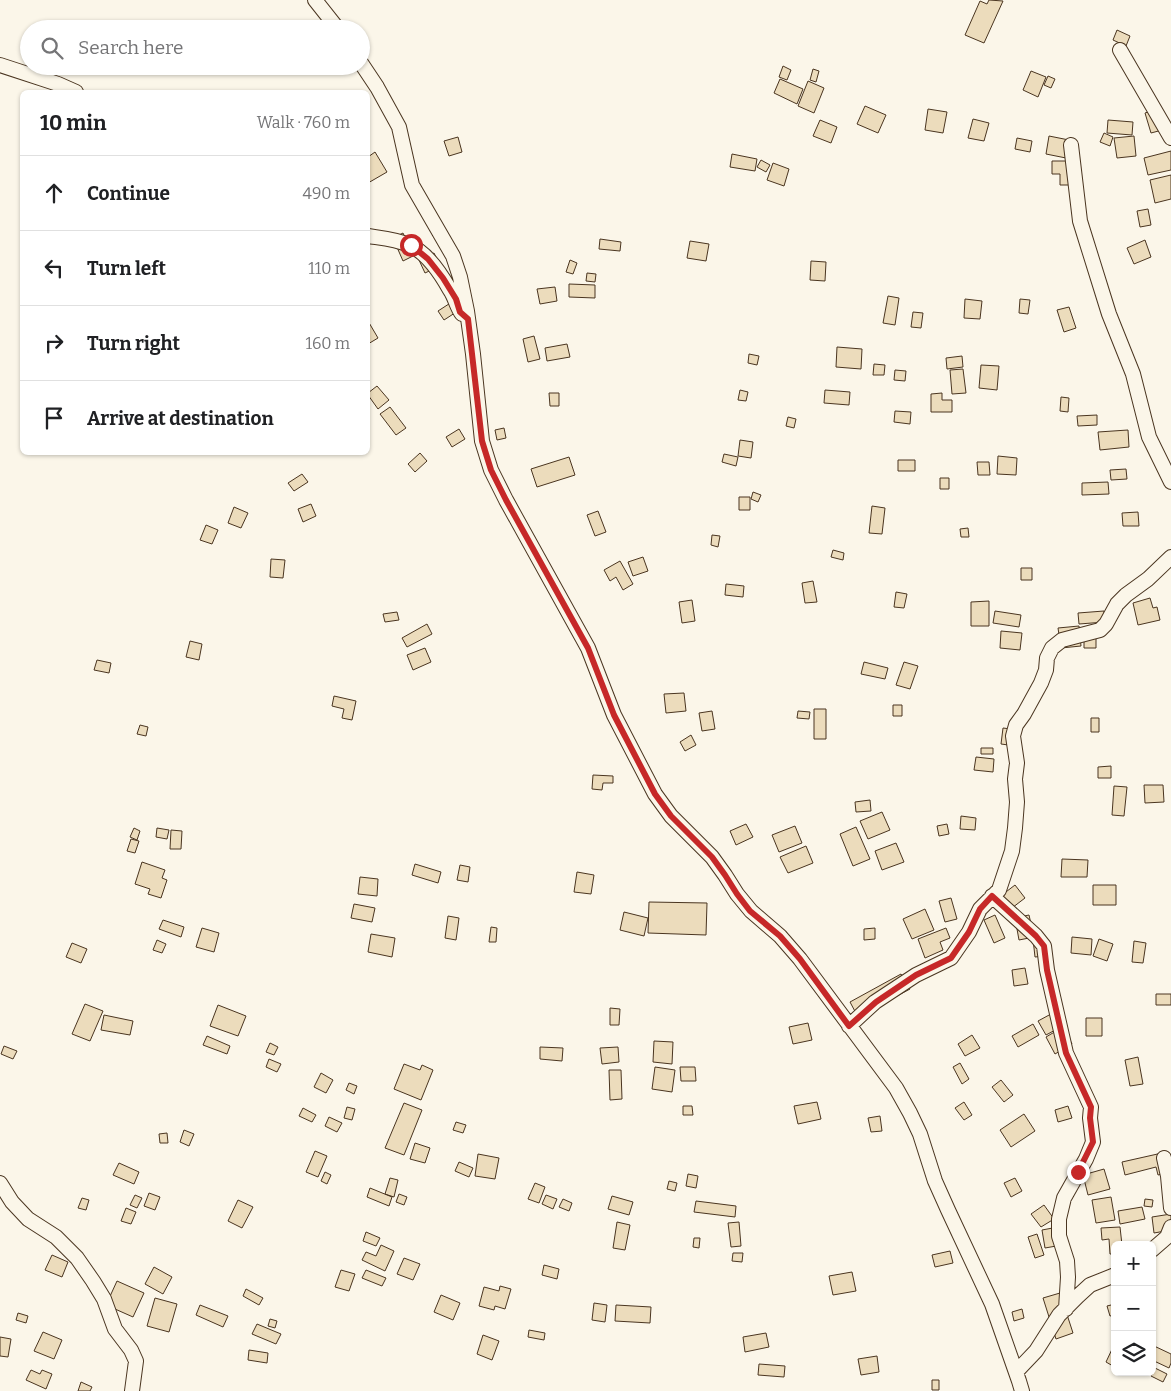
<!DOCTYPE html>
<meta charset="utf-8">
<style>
:root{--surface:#fff;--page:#f6f6f6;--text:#202124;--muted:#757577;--line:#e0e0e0}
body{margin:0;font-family:Bitter,serif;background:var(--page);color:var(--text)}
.controls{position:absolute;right:15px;bottom:15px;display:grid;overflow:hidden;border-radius:8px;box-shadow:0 1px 4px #0004}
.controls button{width:45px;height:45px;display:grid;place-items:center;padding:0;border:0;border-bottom:1px solid var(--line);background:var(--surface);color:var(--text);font:25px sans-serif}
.stop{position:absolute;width:15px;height:15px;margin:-11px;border:4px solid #c62828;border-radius:50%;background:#fff}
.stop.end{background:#c62828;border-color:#fff;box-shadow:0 1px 5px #0008}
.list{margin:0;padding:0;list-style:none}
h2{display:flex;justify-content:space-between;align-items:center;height:65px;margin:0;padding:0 20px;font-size:21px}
h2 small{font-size:16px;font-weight:400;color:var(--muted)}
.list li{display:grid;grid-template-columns:32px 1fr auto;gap:15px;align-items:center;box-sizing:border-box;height:75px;padding:0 20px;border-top:1px solid var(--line)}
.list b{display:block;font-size:19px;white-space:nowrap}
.list em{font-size:16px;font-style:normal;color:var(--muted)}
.icon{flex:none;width:28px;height:28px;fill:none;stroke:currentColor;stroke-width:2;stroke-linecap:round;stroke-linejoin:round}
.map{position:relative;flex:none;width:1171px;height:1391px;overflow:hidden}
.search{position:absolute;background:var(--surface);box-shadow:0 1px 4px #0004;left:20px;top:20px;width:350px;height:55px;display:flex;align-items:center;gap:12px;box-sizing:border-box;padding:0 18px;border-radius:28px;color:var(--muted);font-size:19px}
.panel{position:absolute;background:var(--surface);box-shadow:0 1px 4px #0004;left:20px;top:90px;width:350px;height:365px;border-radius:8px}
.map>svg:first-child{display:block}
.building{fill:#ecdcbc;stroke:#4a3520}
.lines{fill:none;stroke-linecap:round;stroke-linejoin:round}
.minor-casing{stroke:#4a3520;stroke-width:16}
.minor{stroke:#fbf6e9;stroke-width:14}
.route{stroke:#c62828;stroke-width:6}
</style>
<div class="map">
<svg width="1171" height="1391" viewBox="0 0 1171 1391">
<rect width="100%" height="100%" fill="#fbf6e9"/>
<!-- building -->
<path class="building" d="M989 0 1003 1 984 43 965 35 980 1 987 4Z
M1117 30 1130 36 1126 46 1113 40Z
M783 66 791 70 787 80 779 77Z
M813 69 819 71 816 82 810 80Z
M1031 71 1046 77 1038 97 1023 90Z
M1048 76 1055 79 1051 88 1044 85Z
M780 79 803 89 797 104 774 93Z
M808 81 824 88 814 113 798 106Z
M865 106 886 115 878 133 857 124Z
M1160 108 1166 129 1151 133 1145 113Z
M928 109 947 112 943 133 925 130Z
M973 119 989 123 984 141 968 138Z
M820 120 837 127 831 143 813 136Z
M1108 120 1133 122 1132 135 1107 133Z
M1104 133 1113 137 1110 146 1100 142Z
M1049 136 1069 140 1066 158 1046 154Z
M1134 136 1136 156 1117 158 1114 138Z
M458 137 462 152 449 156 444 141Z
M1017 138 1032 141 1030 152 1015 149Z
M1171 151V170L1148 175 1144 158Z
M375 152 387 172 368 183V157Z
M732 154 757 159 755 171 730 167Z
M761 160 770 165 766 172 757 167Z
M1052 161H1072V185H1060V174H1052Z
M773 163 789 169 784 186 767 180Z
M1171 175V199L1155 203 1150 180Z
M1148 209 1151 225 1140 227 1137 211Z
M403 233 413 256 403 261 393 238Z
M600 239 621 242 620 251 599 249Z
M1145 240 1151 257 1134 264 1127 248Z
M690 241 709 244 706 261 687 258Z
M434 253 440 266 425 273 419 260Z
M570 260 577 263 573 274 566 272Z
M811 261 826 262 825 281 810 280Z
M587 273 596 274 595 282 586 281Z
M569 284 595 285V298L569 297Z
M555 287 557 301 540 304 537 289Z
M888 296 899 298 895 325 883 323Z
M965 299 982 301 980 319 964 318Z
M1020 299 1030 300 1028 314 1019 313Z
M455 300 461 309 444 320 438 311Z
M1069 307 1076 328 1064 332 1057 310Z
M913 312 923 313 921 328 911 327Z
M368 321 378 338 368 344Z
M534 336 540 359 528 362 523 339Z
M567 344 570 357 547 361 545 348Z
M837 347 862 349 861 369 836 367Z
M749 354 759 356 757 365 748 363Z
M962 356 963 367 947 369 946 358Z
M874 364 885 365 884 375H873Z
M981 365 999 366 997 390 979 388Z
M963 369 966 393 952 394 950 370Z
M895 370 906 371 905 381 894 380Z
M377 386 389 400 378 409 368 395V393Z
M740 390 748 392 746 401 738 400Z
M825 390 850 392 849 405 824 403Z
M549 393H559V406H550Z
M942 393V400H952V412H931V394Z
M1061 397 1069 398 1068 412 1060 411Z
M390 407 406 428 396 435 380 414Z
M895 411 911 412 910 424 894 422Z
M1097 415V425L1078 426 1077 416Z
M788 417 796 419 794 428 786 426Z
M504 428 506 438 497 440 495 430Z
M459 429 465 439 452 447 446 437Z
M1128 430 1129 447 1100 450 1098 432Z
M740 440 753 442 751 458 738 456Z
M420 453 427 461 415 472 408 464Z
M724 454 738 457 736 466 722 462Z
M998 456 1017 458 1016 475 997 474Z
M569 457 575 475 537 487 531 469Z
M898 460H915V471H898Z
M977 462H989L990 475H978Z
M1126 469 1127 479 1111 480 1110 470Z
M302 474 308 482 294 491 288 483Z
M940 478H949V489H940Z
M1108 482 1109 494 1082 495V483Z
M753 492 761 495 758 502 751 499Z
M739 497H750V510H739Z
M311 504 316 516 303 522 298 509Z
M872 506 885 508 882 534 869 533Z
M234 507 248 513 241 528 228 523Z
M598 511 606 532 595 536 587 515Z
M1138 512 1139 526H1123L1122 513Z
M206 525 218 530 212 544 200 540Z
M968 528 969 537H961L960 529Z
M712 535 720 536 718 547 711 545Z
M833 550 844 553 843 560 831 557Z
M643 557 648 571 633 576 628 562Z
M271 559 285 560 283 578 270 577Z
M620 561 633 584 623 590 616 577 610 581 604 570Z
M1021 568H1032V580H1021Z
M813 581 817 602 805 603 802 583Z
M726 584 744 586 743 597 725 595Z
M896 592 907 594 904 608 894 607Z
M1150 598 1153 608 1157 607 1160 620 1138 625 1133 603Z
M692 600 695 621 682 623 679 602Z
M989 601V626H971V602Z
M995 611 1021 615 1019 627 993 623Z
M1104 611 1105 622 1079 624 1078 613Z
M397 612 399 620 385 622 383 614Z
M427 624 432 634 407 647 402 638Z
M1079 626 1081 646 1061 648 1058 628Z
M1001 631 1022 633 1020 650 1000 648Z
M1084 634H1096V648H1084Z
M190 641 202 644 199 660 186 657Z
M425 648 431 662 413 670 407 655Z
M97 660 111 663 109 673 94 670Z
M864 662 888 668 885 679 861 674Z
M904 662 918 666 910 689 896 685Z
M684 693 686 711 666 713 664 694Z
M334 696 356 701 352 720 342 718 344 709 332 706Z
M893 705H902V716H893Z
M814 709H826V739H814Z
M712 711 715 729 702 731 699 713Z
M798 711 810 712 809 719 797 718Z
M1091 718H1099V732H1091Z
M140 725 148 727 146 736 137 734Z
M1003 728 1019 730 1016 746 1001 744Z
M691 735 696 745 685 751 680 742Z
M981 748H993V754H981Z
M976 757 994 759 993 772 974 770Z
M1111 766V778H1098V767Z
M593 775 613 776V783H603L602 790 592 789Z
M1144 785H1163L1164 802 1145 803Z
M1114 786 1127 787 1124 816 1112 815Z
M870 800 871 811 856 812 855 802Z
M882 812 890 830 868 839 860 821Z
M961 816 976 818 975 830 960 829Z
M746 824 753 837 736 845 730 831Z
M947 824 949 834 939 836 937 826Z
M795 826 802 843 779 852 772 835Z
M856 827 870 859 853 866 840 834Z
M134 828 140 831 137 840 130 837Z
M157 828 169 830 167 839 156 837Z
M171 830 182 831 181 849H170Z
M131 839 139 841 135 853 127 851Z
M896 843 904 862 882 870 875 851Z
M806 846 813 863 788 873 780 857Z
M1062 859 1088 860 1087 877H1061Z
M142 862 165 870 162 878 167 880 161 898 148 894 150 889 135 884Z
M415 864 441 872 438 883 412 875Z
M460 865 470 867 468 882 457 880Z
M577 872 594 875 591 894 574 892Z
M360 877 378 879 377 896 358 894Z
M1015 885 1025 898 1008 911 998 898Z
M1093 885H1116V905H1093Z
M951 898 957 919 945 922 939 901Z
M649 902 707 903 706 935 648 933Z
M354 904 375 908 372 922 351 918Z
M925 909 934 930 912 939 903 919Z
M624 912 648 918 644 936 620 930Z
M995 915 1005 938 994 943 984 920Z
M1029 915 1034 937 1019 940 1015 918Z
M448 916 459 918 456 940 445 938Z
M163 920 184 927 181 937 159 929Z
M491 927 497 928 496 942H489Z
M202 928 219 933 214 952 196 947Z
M875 928V939L864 940V929Z
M946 928 950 938 940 942 943 950 925 958 918 939Z
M371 934 395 938 392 957 368 952Z
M1072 937 1092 939 1091 955 1071 953Z
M1033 939 1045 956 1035 957Z
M1099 939 1113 944 1107 961 1093 956Z
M157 940 166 944 162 953 153 950Z
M1134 941 1146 943 1143 963 1132 962Z
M72 943 87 949 81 963 66 957Z
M1025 968 1028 984 1014 986 1012 970Z
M901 974 910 989 858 1017 850 1002Z
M1156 994H1171V1005H1156Z
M85 1004 103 1011 90 1041 72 1034Z
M218 1005 246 1016 238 1036 210 1026Z
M610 1008 620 1009 619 1025H610Z
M1051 1014 1059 1028 1046 1035 1038 1021Z
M104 1015 133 1021 130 1035 101 1030Z
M1086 1018H1102V1036H1086Z
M808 1023 812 1040 793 1044 789 1027Z
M1033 1024 1039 1035 1018 1047 1012 1036Z
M1063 1027 1072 1044 1055 1054 1046 1037Z
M972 1035 980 1048 965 1056 958 1044Z
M207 1036 230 1046 227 1054 203 1045Z
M654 1041 673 1042 672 1064 653 1062Z
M270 1043 278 1047 274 1055 266 1052Z
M4 1046 17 1051 13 1059 1 1054Z
M540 1047 563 1048 562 1061 540 1059Z
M618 1047 619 1062 602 1064 600 1048Z
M1138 1057 1143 1084 1130 1086 1125 1060Z
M269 1059 281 1064 277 1072 266 1067Z
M960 1063 969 1079 962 1084 953 1067Z
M404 1064 420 1070 422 1065 433 1070 421 1100 394 1089Z
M655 1067 675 1070 672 1092 652 1089Z
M680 1067H695L696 1081H681Z
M609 1070H621L622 1099 610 1100Z
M321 1073 333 1080 326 1093 314 1087Z
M1001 1080 1013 1095 1004 1102 992 1087Z
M349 1083 357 1086 354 1094 346 1090Z
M817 1102 821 1119 798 1124 794 1106Z
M964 1102 972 1115 964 1120 955 1108Z
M404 1103 422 1110 404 1155 385 1148Z
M683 1106H692L693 1115H683Z
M1068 1106 1072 1118 1058 1122 1055 1110Z
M347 1107 355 1109 352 1120 344 1118Z
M303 1108 316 1115 312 1122 299 1116Z
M1024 1114 1035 1131 1011 1147 1000 1130Z
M880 1116 882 1131 871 1132 868 1118Z
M329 1117 342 1123 337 1132 325 1126Z
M456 1122 466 1125 463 1133 453 1130Z
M184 1130 194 1134 189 1146 180 1142Z
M167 1133 168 1143H160L159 1134Z
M415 1143 430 1148 425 1163 410 1159Z
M315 1151 327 1156 318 1177 306 1172Z
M1162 1153 1167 1173 1158 1175 1156 1167 1125 1175 1122 1162Z
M478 1154 499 1158 495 1179 475 1176Z
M459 1162 473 1168 469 1177 455 1171Z
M119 1163 139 1172 134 1184 113 1175Z
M1104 1169 1110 1189 1088 1195 1083 1175Z
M325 1172 331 1175 327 1184 321 1181Z
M688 1174 698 1176 696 1188 686 1186Z
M390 1178 398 1180 394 1197 385 1194Z
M1015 1178 1022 1191 1011 1197 1004 1183Z
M669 1181 677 1183 675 1191 667 1189Z
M535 1183 545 1187 539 1203 528 1199Z
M370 1188 392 1197 389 1206 367 1197Z
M149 1193 160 1197 155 1210 144 1206Z
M399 1194 407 1197 404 1205 396 1202Z
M135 1195 142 1198 137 1208 130 1205Z
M546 1195 557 1199 553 1209 542 1204Z
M612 1196 633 1202 629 1215 608 1209Z
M1111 1197 1115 1220 1096 1223 1092 1200Z
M82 1198 89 1200 86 1210 78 1208Z
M563 1199 572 1203 569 1211 559 1207Z
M1145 1199 1153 1200 1152 1207 1144 1206Z
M238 1200 253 1207 242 1228 228 1221Z
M696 1201 736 1206 735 1217 694 1212Z
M1044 1205 1054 1219 1041 1227 1031 1214Z
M1142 1207 1145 1219 1120 1224 1118 1211Z
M126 1208 136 1212 131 1224 121 1221Z
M1171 1214V1230L1154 1233 1152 1217Z
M617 1222 630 1225 625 1250 613 1248Z
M739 1222 741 1246 731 1247 728 1223Z
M1058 1227 1062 1245 1045 1248 1042 1230Z
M1120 1227 1122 1245H1115V1254H1110L1109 1239 1102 1240 1101 1228Z
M366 1232 380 1238 376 1246 363 1241Z
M1037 1234 1044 1255 1035 1258 1028 1237Z
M694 1238H700L699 1248 693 1247Z
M381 1245 394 1251 385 1271 362 1260 366 1252 376 1256Z
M950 1251 953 1263 935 1267 932 1255Z
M733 1253H743L742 1262 732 1261Z
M52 1255 68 1262 62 1277 45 1270Z
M404 1258 420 1264 413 1280 397 1274Z
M544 1265 559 1269 557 1279 542 1275Z
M154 1267 172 1277 163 1294 145 1284Z
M341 1270 355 1274 349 1291 335 1287Z
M366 1270 386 1278 382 1286 362 1278Z
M852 1272 856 1291 833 1295 829 1276Z
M117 1281 144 1293 133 1317 106 1305Z
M500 1286 511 1289 505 1309 495 1306 494 1310 479 1306 484 1287 499 1291Z
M246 1289 263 1298 259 1305 243 1296Z
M1060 1293 1073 1333 1056 1339 1043 1298Z
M441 1295 460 1303 453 1320 434 1312Z
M155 1298 177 1304 169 1332 147 1326Z
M594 1303 607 1305 605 1322 592 1320Z
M1115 1304V1315L1110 1316 1107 1306Z
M200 1305 228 1316 223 1327 196 1315Z
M616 1305 651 1307 650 1323 615 1321Z
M1022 1309 1024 1318 1014 1321 1012 1312Z
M18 1313 28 1316 26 1323 16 1320Z
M270 1319 277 1321 275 1328 268 1326Z
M257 1324 281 1334 276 1344 252 1334Z
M529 1330 545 1333 544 1340 528 1337Z
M43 1332 62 1340 54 1359 34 1351Z
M766 1333 769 1347 745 1352 743 1337Z
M483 1335 499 1341 492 1360 477 1354Z
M0 1337 11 1339 8 1357 0 1356Z
M1114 1345 1115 1363 1113 1366 1106 1362Z
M1152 1345 1171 1354V1363L1169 1368 1152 1360Z
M249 1350 268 1353 267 1363 248 1360Z
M877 1356 879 1372 861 1375 858 1359Z
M759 1364 785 1366 784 1377 758 1375Z
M1155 1368 1167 1374 1163 1382 1151 1376Z
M31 1370 40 1374 42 1370 52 1374 46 1389 26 1380Z
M932 1380H939V1390H932Z
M81 1382 92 1387 90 1391H78Z"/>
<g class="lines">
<defs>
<path id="minor" d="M315 0 338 29
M1120 50 1171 138
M361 63 377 87 399 127 412 185 453 256 460 277 467 311 473 354 482 441 491 470 506 500 588 648 614 715 655 794 671 816 712 857 725 875 737 894 751 911 780 936 800 959 896 1088 910 1113 920 1134 935 1181 948 1210 992 1304 1019 1381 1022 1391
M0 65 58 84 76 92
M1071 145 1080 221 1109 314 1133 374 1149 437 1171 482
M368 236C381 238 396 239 409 245 427 252 441 274 450 290 455 297 457 308 462 314
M992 896 1036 936 1044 946 1047 970 1066 1053 1091 1107 1090 1118 1093 1142 1086 1159 1064 1198 1059 1219V1236L1067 1261 1068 1277 1066 1309
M849 1026 875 1002 916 975 951 958 969 932 980 909 999 890 1012 851 1015 828 1017 802 1015 779 1017 763 1013 736 1016 725 1024 714 1041 683 1046 670 1047 658 1052 648 1062 640 1100 630 1106 624 1117 604 1126 595 1148 579 1171 557
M1164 1158 1168 1176 1171 1208
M0 1183 12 1202 28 1219 56 1237 77 1258 93 1281 104 1299 115 1329 131 1350 136 1361 132 1391
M1152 1250 1167 1237 1171 1227
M1016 1372 1036 1351 1059 1315 1078 1296 1090 1285 1115 1275"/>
</defs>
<!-- minor casing -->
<use href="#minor" class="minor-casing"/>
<!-- minor -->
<use href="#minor" class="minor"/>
</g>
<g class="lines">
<!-- route -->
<path class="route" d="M411 245 428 259 443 278 456 299 460 312 468 319 482 441 491 470 506 500 588 648 614 715 655 794 671 816 712 857 725 875 737 894 750 911 780 936 800 959 849 1026 876 1002 916 975 951 958 969 932 980 909 992 896 1036 936 1044 946 1047 970 1066 1053 1091 1107 1090 1118 1093 1142 1078 1172"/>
</g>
</svg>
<div class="controls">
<button>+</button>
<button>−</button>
<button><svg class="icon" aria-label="layers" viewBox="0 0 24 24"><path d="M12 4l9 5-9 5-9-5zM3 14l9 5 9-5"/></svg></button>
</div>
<div class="stop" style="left:411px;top:245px"></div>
<div class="stop end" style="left:1078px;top:1172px"></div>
<div class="search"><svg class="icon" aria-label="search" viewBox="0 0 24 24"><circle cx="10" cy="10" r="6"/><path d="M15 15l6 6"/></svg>Search here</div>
<section class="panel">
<h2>10 min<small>Walk · 760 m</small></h2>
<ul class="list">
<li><svg class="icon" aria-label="ahead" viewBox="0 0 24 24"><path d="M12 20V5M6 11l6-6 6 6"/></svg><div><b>Continue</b></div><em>490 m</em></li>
<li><svg class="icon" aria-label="left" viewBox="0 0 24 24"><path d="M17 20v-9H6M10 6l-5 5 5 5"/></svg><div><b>Turn left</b></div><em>110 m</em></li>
<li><svg class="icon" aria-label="right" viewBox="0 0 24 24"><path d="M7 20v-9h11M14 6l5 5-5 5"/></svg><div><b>Turn right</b></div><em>160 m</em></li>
<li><svg class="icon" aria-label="arrive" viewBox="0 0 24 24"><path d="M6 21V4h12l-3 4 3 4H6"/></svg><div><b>Arrive at destination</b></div></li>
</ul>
</section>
</div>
